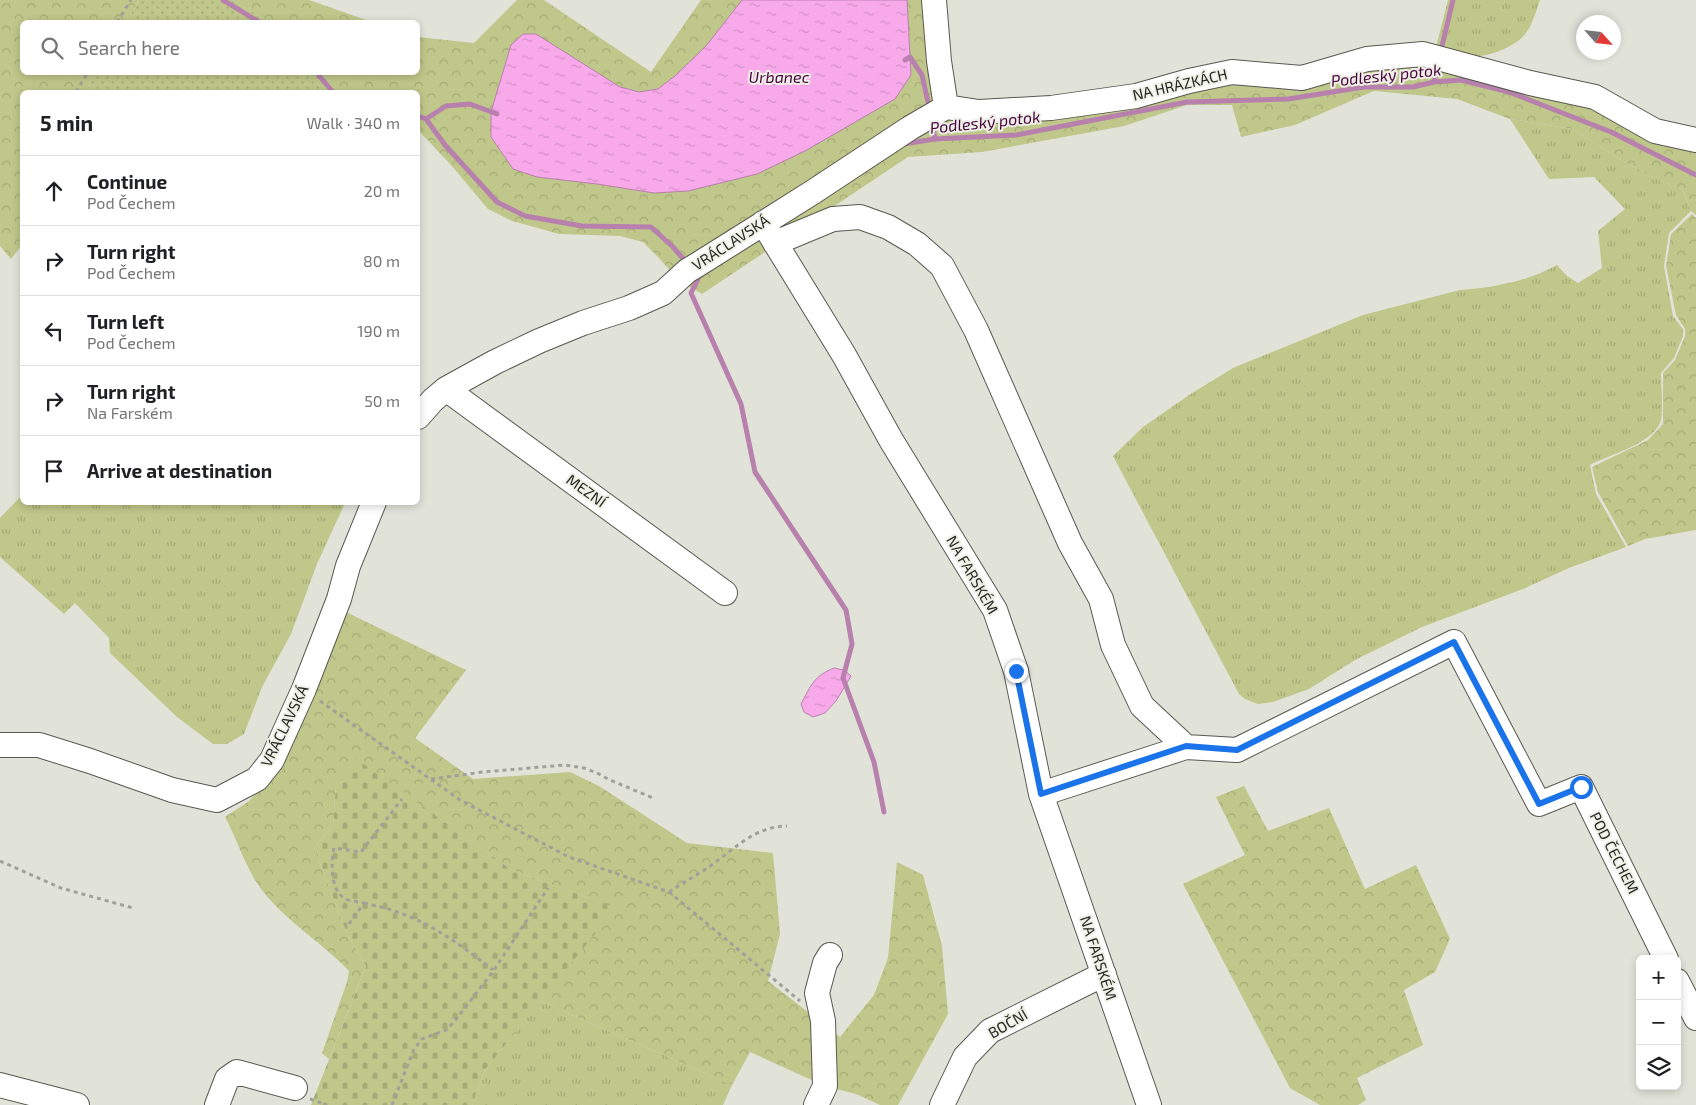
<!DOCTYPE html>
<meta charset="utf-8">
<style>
:root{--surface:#fff;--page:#f2f2f2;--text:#202124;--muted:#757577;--line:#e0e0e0}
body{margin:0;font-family:"Exo 2",sans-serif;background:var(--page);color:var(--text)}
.controls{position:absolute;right:15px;bottom:15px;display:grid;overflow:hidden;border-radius:8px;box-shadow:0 2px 8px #0003}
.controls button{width:45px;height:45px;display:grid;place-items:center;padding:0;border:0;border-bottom:1px solid var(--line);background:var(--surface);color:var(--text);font:25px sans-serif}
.compass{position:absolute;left:1576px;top:15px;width:45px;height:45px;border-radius:50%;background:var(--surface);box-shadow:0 2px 8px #0003;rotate:117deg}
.stop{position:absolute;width:15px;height:15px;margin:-11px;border:4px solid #1a73e8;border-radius:50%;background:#fff}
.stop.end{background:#1a73e8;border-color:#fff;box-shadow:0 1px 5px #0008}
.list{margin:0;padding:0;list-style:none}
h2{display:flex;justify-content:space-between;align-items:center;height:65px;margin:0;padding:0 20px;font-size:21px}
h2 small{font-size:16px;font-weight:400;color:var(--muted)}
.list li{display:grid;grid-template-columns:32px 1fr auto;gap:15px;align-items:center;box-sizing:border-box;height:70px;padding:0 20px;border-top:1px solid var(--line)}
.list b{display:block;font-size:19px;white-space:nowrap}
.list p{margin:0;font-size:16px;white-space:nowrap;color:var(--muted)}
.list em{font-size:16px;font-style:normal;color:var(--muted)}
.icon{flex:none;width:28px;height:28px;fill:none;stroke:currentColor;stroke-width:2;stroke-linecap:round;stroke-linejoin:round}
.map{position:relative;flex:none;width:1696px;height:1105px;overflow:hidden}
.search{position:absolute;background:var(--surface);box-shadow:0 2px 8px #0003;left:20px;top:20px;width:400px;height:55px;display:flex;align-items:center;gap:12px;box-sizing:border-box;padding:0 18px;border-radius:8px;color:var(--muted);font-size:19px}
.panel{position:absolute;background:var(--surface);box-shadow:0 2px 8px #0003;left:20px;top:90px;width:400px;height:415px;border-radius:8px}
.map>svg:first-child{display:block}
.grass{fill:url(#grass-tufts)}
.forest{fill:url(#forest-crowns)}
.cemetery{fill:url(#cemetery-stones)}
.garden{fill:url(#garden-dots)}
.water{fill:url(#water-ripples);stroke:#b881ad}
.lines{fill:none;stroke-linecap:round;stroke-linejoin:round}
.stream{stroke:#b881ad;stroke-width:5}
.minor-casing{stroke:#585a51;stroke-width:26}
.path{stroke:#a0a19a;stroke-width:3;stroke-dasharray:4 4;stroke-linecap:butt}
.minor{stroke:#fff;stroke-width:24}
.route{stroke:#1a73e8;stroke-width:6}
.labels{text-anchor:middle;stroke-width:4;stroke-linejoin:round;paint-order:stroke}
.street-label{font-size:15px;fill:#252522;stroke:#eff0e6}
.water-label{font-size:16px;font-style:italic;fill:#490342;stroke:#eff0e6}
</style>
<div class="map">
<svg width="1696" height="1105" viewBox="0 0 1696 1105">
<defs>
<pattern id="grass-tufts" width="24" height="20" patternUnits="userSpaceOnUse" patternTransform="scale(1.25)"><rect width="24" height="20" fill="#bfc78a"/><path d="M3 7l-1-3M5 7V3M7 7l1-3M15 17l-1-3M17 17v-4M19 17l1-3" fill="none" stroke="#a4ab77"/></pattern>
<pattern id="forest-crowns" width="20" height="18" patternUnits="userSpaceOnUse" patternTransform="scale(1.25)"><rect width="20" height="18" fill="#bfc78a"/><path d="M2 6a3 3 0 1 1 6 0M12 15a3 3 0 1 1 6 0" fill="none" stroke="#a4ab77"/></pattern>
<pattern id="cemetery-stones" width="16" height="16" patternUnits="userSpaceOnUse" patternTransform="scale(1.25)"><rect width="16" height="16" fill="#bfc78a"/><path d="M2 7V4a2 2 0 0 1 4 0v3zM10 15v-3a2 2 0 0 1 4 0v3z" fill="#a4ab77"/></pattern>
<pattern id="garden-dots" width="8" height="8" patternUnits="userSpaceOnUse" patternTransform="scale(1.25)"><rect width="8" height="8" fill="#bfc78a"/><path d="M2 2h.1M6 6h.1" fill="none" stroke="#a4ab77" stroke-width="1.8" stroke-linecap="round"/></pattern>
<pattern id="water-ripples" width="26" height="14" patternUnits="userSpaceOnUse" patternTransform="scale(1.25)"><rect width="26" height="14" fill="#f7a9e9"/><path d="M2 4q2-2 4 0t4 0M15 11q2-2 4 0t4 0" fill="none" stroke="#d491c8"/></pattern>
</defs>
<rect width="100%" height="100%" fill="#e1e3d9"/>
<!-- grass -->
<path class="grass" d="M1448 0H1540C1536 11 1533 23 1526 33 1516 47 1487 58 1470 56 1458 55 1446 52 1435 51Z
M1510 119 1573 129 1621 160 1657 179 1683 190 1691 211 1669 233 1664 266 1673 316 1683 329V336L1674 358 1661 373C1661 383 1664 415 1660 423 1650 445 1610 454 1590 465L1596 494 1626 547 1569 568 1523 589 1422 627 1355 660 1309 689 1273 702 1258 704 1245 699 1239 694 1113 456 1143 427 1189 395 1233 368 1363 315 1460 290C1492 288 1529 281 1557 265L1567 276 1578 283 1602 268 1598 231 1625 209 1594 177 1549 179Z
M22 495V502L345 503 317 564 291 634 262 687 244 734 227 744H213L177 717 110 653 109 638 75 603 64 614 0 557V518Z
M540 1001 732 1085 723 1105H472L485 1070Z"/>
<!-- forest -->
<path class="forest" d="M0 0H139L126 22H22V72L96 73 85 92H22V245L11 259 0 246Z
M232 0H309L372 22H269Z
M517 0H544L651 72 701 0H934L946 107 753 229 768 250 702 294 678 280 659 258 643 242 620 236 559 234 512 221 488 209 451 165 418 130V92H337L321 73 418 72V37L474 43Z
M1422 57 1529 85 1696 143V215L1691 211 1683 190 1657 179 1621 160 1573 129 1510 119 1457 99 1374 91 1295 125 1241 137 1232 105H1187L1124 126 982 152 908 157 803 227 776 229 948 110 1184 85Z
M1692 214 1696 218V530L1645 539 1628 546 1598 492 1592 467 1648 440 1663 424V373L1675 360 1685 336V329L1676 315 1666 266 1671 234Z
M346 612 466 670 415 738 473 779 570 772 599 786 687 843 773 853 780 934 768 981 840 1037 874 995 888 958 897 862 923 875 942 946 948 1014 898 1105H880L856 1094 825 1086 750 1052 732 1085 540 1001 615 908 512 870 410 798 336 786 333 825 314 848 348 936 366 966 329 1059 322 1053 347 982 349 971C319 939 279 918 255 880 243 860 236 837 225 817L249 801 284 764Z
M1244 786 1268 831 1329 808 1365 889 1416 865 1450 939 1435 972 1404 990 1423 1045 1357 1078 1366 1100 1358 1105H1320L1290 1088 1183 884 1245 855 1216 797Z"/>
<!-- cemetery -->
<path class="cemetery" d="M355 758 512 870 616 908 485 1070 472 1105H311L366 966 348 936 314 848 333 825 336 786Z"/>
<!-- garden -->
<path class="garden" d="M139 0H232L269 22H126Z
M96 73H321L337 92H85Z"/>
<!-- water -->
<path class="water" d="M742 0H907L911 75 895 99 805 151 757 174 688 191 654 193 597 184 537 177 513 169 491 137V112L511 45 523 34H536L620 87 639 92 658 89 676 75 706 46Z
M834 668 844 670 851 676 836 701 825 713 813 717 804 712 801 704C811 685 814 676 834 668Z"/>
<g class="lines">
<!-- stream -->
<path class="stream" d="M223 0 259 22
M1442 46 1453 0
M905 60 910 57 922 75 928 102
M316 72 333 92
M1434 82 1436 71
M418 116 426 119 445 145 497 202 525 216 582 226 651 227 672 246 687 263
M426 119 446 106 470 104 497 114
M933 129 935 139
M904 144 935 139 1016 135 1187 102 1288 99 1364 87H1413L1434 82 1461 80 1509 92 1611 132 1696 175
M699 277 691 293 741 404 755 472 846 610 852 644 843 678 874 762 884 812"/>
<defs>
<path id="minor" d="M934 0 939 61 946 107
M946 107 979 112 1051 108 1136 96 1189 81 1232 72 1302 78 1367 59 1423 54 1530 83 1595 97 1655 131 1696 140
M763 223 844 355 891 440 995 610 1016 671 1041 794 1149 1105
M775 243 833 219 860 217 888 227 917 244 942 266 976 330 1070 543 1101 599 1113 645 1142 706 1186 747
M446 389 725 593
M418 417 433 400 446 389 495 362 539 341 583 323 629 308 663 293 687 271 697 265 813 192 910 128 946 107
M0 745H39L90 761 172 790 217 800 257 779 272 760 304 689 339 599 348 566 374 502
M1041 794 1186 747 1237 750 1454 642 1539 804 1581 787 1666 959
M1677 981 1696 1018
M0 1085 77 1105
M217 1105 227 1079 237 1072 295 1088
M816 1105 825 1086 823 1021 817 993 825 963 830 955
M942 1105 965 1057 990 1031 1104 974"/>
</defs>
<!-- minor casing -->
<use href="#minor" class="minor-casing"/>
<!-- path -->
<path class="path" d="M117 22 131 0
M76 92 88 72
M320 701 460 800 569 857 669 892 800 1001
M431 779 483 772 565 765 584 768 597 773 610 780 653 798
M0 861 61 888 133 908
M669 892C681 884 693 877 706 869 731 852 754 826 787 826
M364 903C374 906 385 907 394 911 432 923 462 946 493 970
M349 924 364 903C359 902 349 901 344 898 330 889 331 862 334 848L361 852 402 799
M310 1099 327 1105
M392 1105 414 1049 422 1039 446 1030 454 1022 494 970 548 888"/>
<!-- minor -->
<use href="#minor" class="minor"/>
</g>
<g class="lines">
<!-- route -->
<path class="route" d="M1016 671 1041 794 1186 746 1237 750 1454 642 1539 804 1581 787"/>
</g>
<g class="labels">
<!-- street labels -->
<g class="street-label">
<text transform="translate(1180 85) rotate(-13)" y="5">NA HRÁZKÁCH</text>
<text transform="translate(731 243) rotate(-33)" y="5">VRÁCLAVSKÁ</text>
<text transform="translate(586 491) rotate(36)" y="5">MEZNÍ</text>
<text transform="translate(972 575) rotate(60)" y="5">NA FARSKÉM</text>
<text transform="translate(285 726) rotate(-64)" y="5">VRÁCLAVSKÁ</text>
<text transform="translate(1614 853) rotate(63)" y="5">POD ČECHEM</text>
<text transform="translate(1098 958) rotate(72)" y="5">NA FARSKÉM</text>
<text transform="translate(1008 1024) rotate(-30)" y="5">BOČNÍ</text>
</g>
<!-- water labels -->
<g class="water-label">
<text transform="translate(1386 75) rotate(-6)" y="6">Podleský potok</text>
<text x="779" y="83">Urbanec</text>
<text transform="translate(985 122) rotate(-6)" y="6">Podleský potok</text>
</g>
</g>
</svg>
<div class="controls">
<button>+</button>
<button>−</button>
<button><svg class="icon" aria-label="layers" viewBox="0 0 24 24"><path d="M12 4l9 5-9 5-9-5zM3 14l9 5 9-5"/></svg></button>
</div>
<svg class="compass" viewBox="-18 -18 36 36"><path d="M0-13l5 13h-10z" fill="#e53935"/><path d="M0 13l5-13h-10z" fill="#757577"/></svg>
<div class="stop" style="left:1581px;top:787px"></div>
<div class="stop end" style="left:1016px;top:671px"></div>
<div class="search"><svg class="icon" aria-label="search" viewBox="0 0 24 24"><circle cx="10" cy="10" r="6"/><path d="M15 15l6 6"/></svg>Search here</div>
<section class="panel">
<h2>5 min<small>Walk · 340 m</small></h2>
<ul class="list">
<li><svg class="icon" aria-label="ahead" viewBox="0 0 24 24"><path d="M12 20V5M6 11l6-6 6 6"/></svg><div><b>Continue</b><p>Pod Čechem</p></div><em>20 m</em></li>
<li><svg class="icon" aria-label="right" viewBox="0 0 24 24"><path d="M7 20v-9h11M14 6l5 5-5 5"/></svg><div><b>Turn right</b><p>Pod Čechem</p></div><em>80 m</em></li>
<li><svg class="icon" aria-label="left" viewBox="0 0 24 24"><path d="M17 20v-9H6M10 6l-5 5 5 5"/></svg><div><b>Turn left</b><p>Pod Čechem</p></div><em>190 m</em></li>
<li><svg class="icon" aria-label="right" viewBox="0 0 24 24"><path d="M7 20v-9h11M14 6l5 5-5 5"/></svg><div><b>Turn right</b><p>Na Farském</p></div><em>50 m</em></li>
<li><svg class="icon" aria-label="arrive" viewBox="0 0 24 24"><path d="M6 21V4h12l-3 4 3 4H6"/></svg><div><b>Arrive at destination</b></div></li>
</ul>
</section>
</div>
